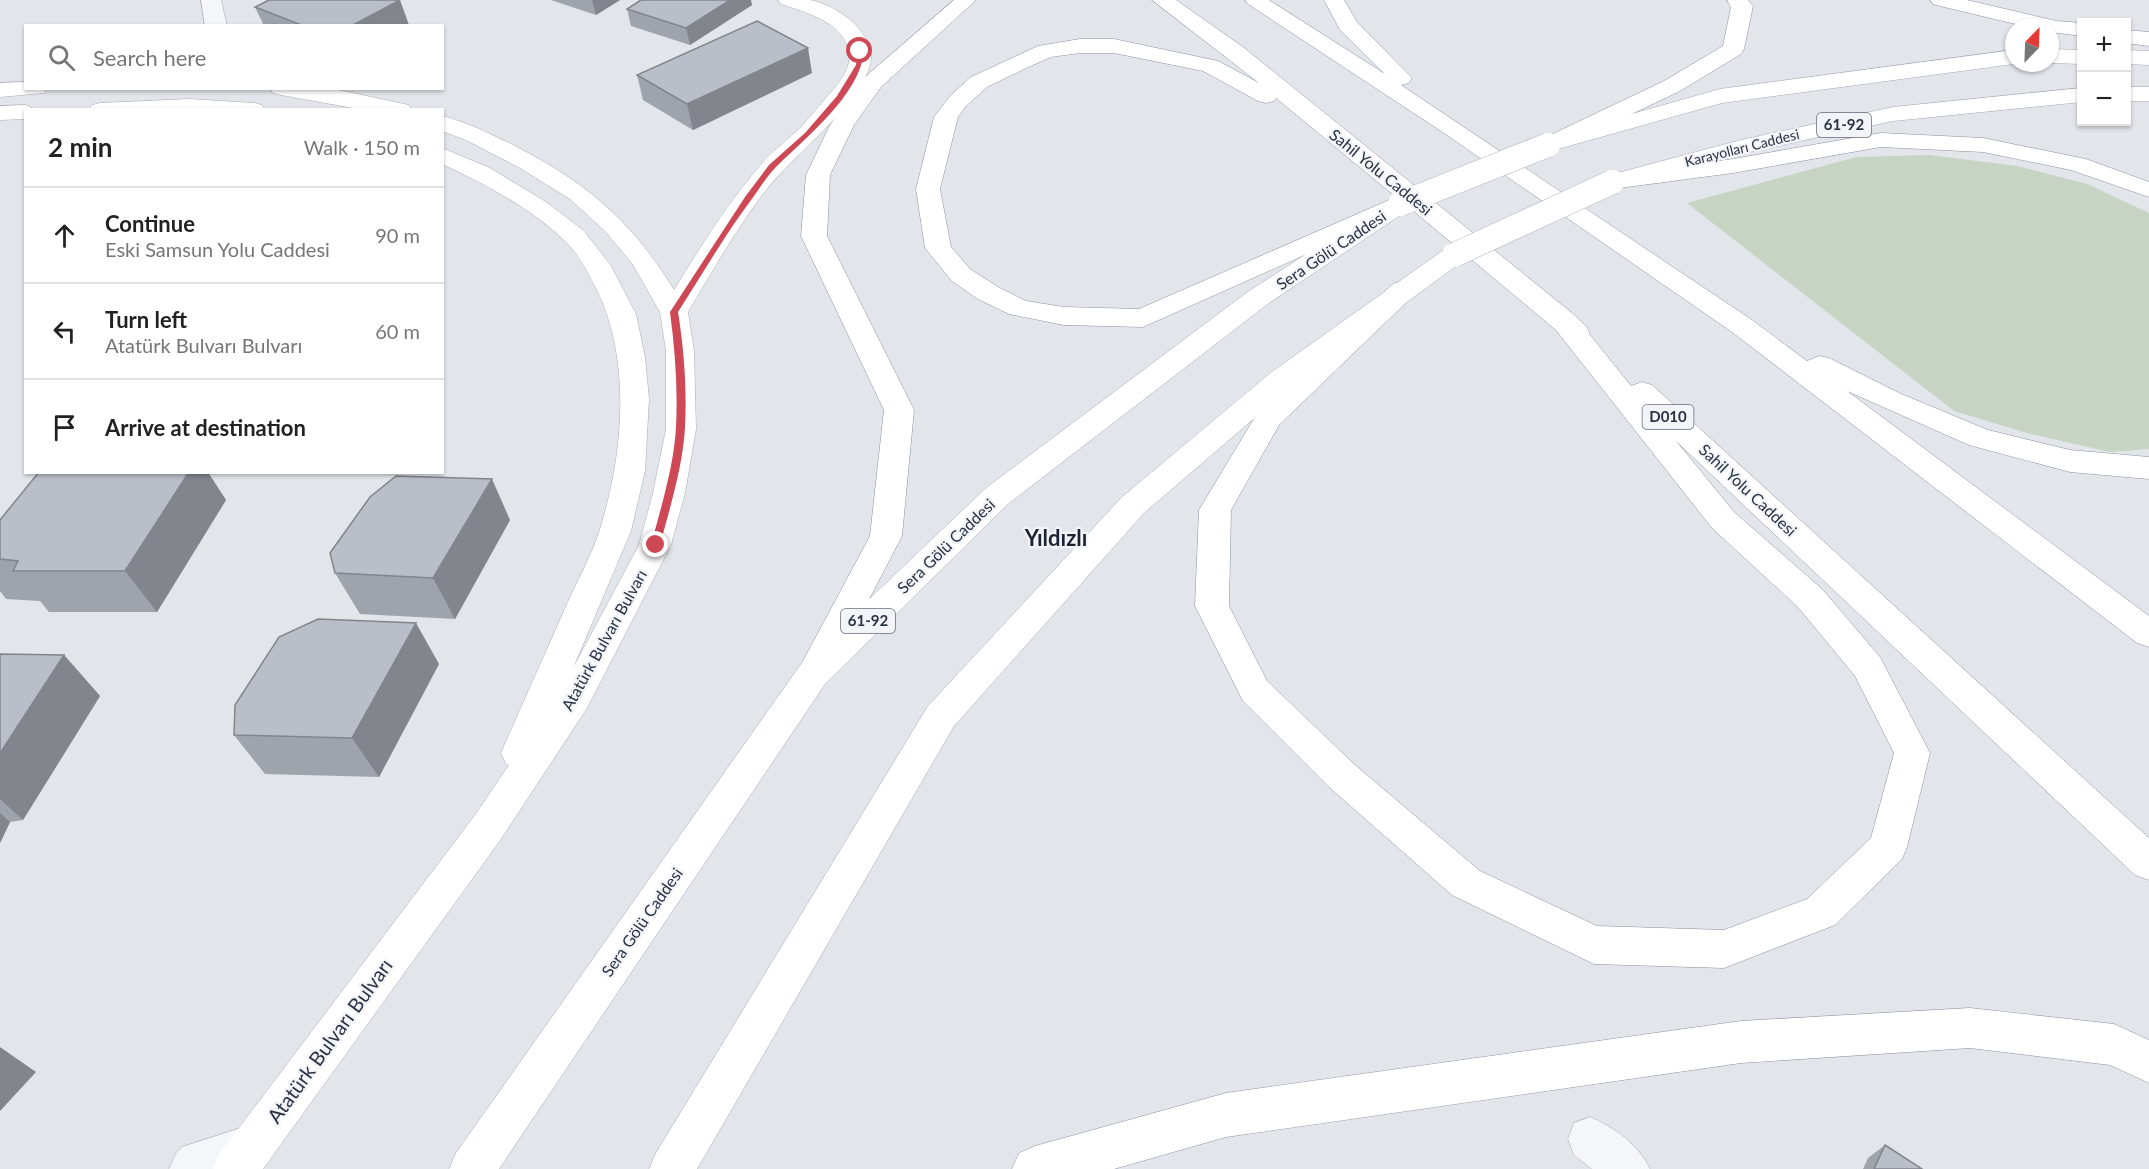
<!DOCTYPE html>
<meta charset="utf-8">
<style>
:root{--surface:#fff;--page:#f6f6f6;--text:#222;--muted:#767676;--line:#e0e0e0}
body{margin:0;font-family:Lato,sans-serif;background:var(--page);color:var(--text)}
.controls{position:absolute;right:18px;top:18px;display:grid;overflow:hidden;border-radius:0px;box-shadow:0 2px 4px #0004}
.controls button{width:54px;height:54px;display:grid;place-items:center;padding:0;border:0;border-bottom:2px solid var(--line);background:var(--surface);color:var(--text);font:30px sans-serif}
.compass{position:absolute;left:2005px;top:18px;width:54px;height:54px;border-radius:50%;background:var(--surface);box-shadow:0 2px 4px #0004;rotate:23deg}
.stop{position:absolute;width:18px;height:18px;margin:-14px;border:4px solid #cf4856;border-radius:50%;background:#fff}
.stop.end{background:#cf4856;border-color:#fff;box-shadow:0 2px 6px #0008}
.list{margin:0;padding:0;list-style:none}
h2{display:flex;justify-content:space-between;align-items:center;height:78px;margin:0;padding:0 24px;font-size:26px}
h2 small{font-size:20px;font-weight:400;color:var(--muted)}
.list li{display:grid;grid-template-columns:39px 1fr auto;gap:18px;align-items:center;box-sizing:border-box;height:96px;padding:0 24px;border-top:2px solid var(--line)}
.list b{display:block;font-size:22px;white-space:nowrap}
.list p{margin:0;font-size:20px;white-space:nowrap;color:var(--muted)}
.list em{font-size:20px;font-style:normal;color:var(--muted)}
.icon{flex:none;width:33px;height:33px;fill:none;stroke:currentColor;stroke-width:2;stroke-linecap:round;stroke-linejoin:round}
.map{position:relative;flex:none;width:2149px;height:1169px;overflow:hidden}
.search{position:absolute;background:var(--surface);box-shadow:0 2px 4px #0004;left:24px;top:24px;width:420px;height:66px;display:flex;align-items:center;gap:15px;box-sizing:border-box;padding:0 21px;border-radius:0px;color:var(--muted);font-size:22px}
.panel{position:absolute;background:var(--surface);box-shadow:0 2px 4px #0004;left:24px;top:108px;width:420px;height:366px;border-radius:0px}
.map>svg:first-child{display:block}
.green{fill:#c7d4c3}
.lines{fill:none;stroke-linecap:round;stroke-linejoin:round}
.street-casing{stroke:#a7acb5;stroke-width:1}
.secondary-casing{stroke:#a7acb5;stroke-width:1}
.primary-casing{stroke:#a1a9b6;stroke-width:1}
.highway-casing{stroke:#8992a1;stroke-width:1}
.street{fill:#f5f6f9;fill-rule:evenodd}
.secondary{fill:#fff;fill-rule:evenodd}
.primary{fill:#fff;fill-rule:evenodd}
.highway{fill:#fff;fill-rule:evenodd}
.primary-bridge-casing{stroke:#a1a9b6;stroke-width:25;stroke-linecap:butt}
.primary-bridge{stroke:#fff;stroke-width:24}
.wall{fill:#9fa3ac}
.shaded-wall{fill:#82858c}
.building{fill:#b9bec8;stroke:#82858c;stroke-width:1.5}
.route{fill:#cf4856}
.labels{text-anchor:middle;stroke-width:4.5;stroke-linejoin:round;paint-order:stroke}
.far-street-label{font-size:14px;fill:#2a3243;stroke:#f2f4f8}
.shield{fill:#f2f4f8;stroke:#666c79;stroke-width:1.5}
.shield-label{font-size:15px;font-weight:bold;fill:#2a3243}
.street-label{font-size:16px;fill:#2a3243;stroke:#f2f4f8}
.near-street-label{font-size:20px;fill:#2a3243;stroke:#f2f4f8}
.district-label{font-size:22px;font-weight:bold;fill:#1c2333;stroke:#f2f4f8}
</style>
<div class="map">
<svg width="2149" height="1169" viewBox="0 0 2149 1169">
<rect width="100%" height="100%" fill="#e2e5ea"/>
<!-- green -->
<path class="green" d="M1929 155 2017 166 2087 184 2149 213V449L2110 452 2027 433 1954 411 1687 203 1856 157Z"/>
<g class="lines">
<defs>
<path id="street" d="M201 0H221L227 26H205Z
M1590 1117C1614 1127 1639 1145 1650 1169H1592L1574 1155 1568 1139 1574 1123Z
M253 1124 269 1130 275 1146 269 1162 251 1169H169L176 1153 182 1147Z"/>
<path id="secondary" d="M778 0C788 0 799 0 810 0 827 3 849 16 860 30 866 38 872 48 871 59 867 99 792 157 767 189 737 227 713 270 688 312L694 351 696 429 685 493 671 545 587 708 501 839 263 1169H213L220 1153 475 815 509 765 506 764 501 753C523 703 545 654 567 604 578 579 592 555 600 529 623 455 632 362 597 290 588 273 579 254 565 241 531 208 485 184 442 164V148L490 168 546 202 584 231 611 266 636 314 645 357 649 399 645 471 631 531 573 668 639 545 653 493 666 429V351L660 312 632 263 605 231 570 199 520 168 466 140 442 131V116C468 122 492 135 515 146 587 183 632 221 674 290 701 246 729 201 764 161 775 149 789 139 801 127 809 118 817 109 825 99 836 87 852 70 849 52 844 22 805 12 781 4Z
M26 82V88H47L44 93 0 97V83Z
M270 88H329L409 105 412 110H364L281 95 273 93Z
M189 99 254 103 262 105 265 110H89L92 105 100 103Z
M26 105 36 110H26V119L0 120V106Z"/>
<path id="primary" d="M2050 49 2082 50V64L2050 63Z
M2014 50V63H2017L2014 64 1722 103 1551 151 1543 149 1539 144 1543 139 1720 89Z
M2126 50 2149 51V65L2126 64Z
M2126 87H2149V101H2126Z
M2082 88V102L1893 121 1745 153 1619 187 1610 185 1607 180 1610 175 1741 140 1893 107Z
M1399 197 1408 200 1412 205 1408 210 1269 303 1008 504 825 684 499 1169H449L456 1153 801 664 986 488 1249 291 1390 200Z
M1454 247 1463 249 1467 255 1463 261 1293 385 1144 513 954 726 697 1169H649L656 1153 928 706 1122 497 1273 371 1445 249Z"/>
<path id="highway" d="M954 0H976L881 87 854 125 830 175 827 236 914 410 902 536 825 684 813 688 801 684 796 674 870 536 884 410 801 236 806 175 830 125 865 77Z
M1152 0H1176L1243 47 1572 313 1587 327 1590 335 1631 386 1642 382 1652 385 2149 838V880L2135 875 1676 441 1734 512 1822 589 1880 657 1930 753 1907 847 1902 859 1835 925 1724 968 1594 964 1452 895 1329 787 1243 701 1195 606 1199 510 1258 412 1394 283 1404 281 1414 283 1417 289 1414 295 1279 425 1231 510 1229 606 1267 681 1355 765 1480 871 1597 926 1724 930 1807 899 1871 838 1894 753 1855 676 1798 607 1712 528 1556 330 1410 208 1143 327 1064 325 1009 314 978 299 952 281 925 248 916 189 934 117 950 96 971 77 1038 46 1080 39H1114L1218 61 1259 83ZM1080 53H1114L1203 71 1258 101 1266 103 1274 101 1276 98 1396 197 1139 309 1064 307 1026 301 998 287 970 269 951 247 940 189 958 117 966 106 987 87 1024 69 1051 57Z
M1245 0H1269L1385 74 1340 30 1324 0H1344L1357 22 1412 78 1409 83 1401 85 1752 320 1807 361 1819 356 1829 358 1899 393 1988 430 2070 450 2149 457V479L2070 472 1969 445 1847 391 2149 616V647L2137 643 1732 332 1444 133 1248 4Z
M1727 0H1748L1753 6 1744 49 1741 54 1680 91 1556 150 1548 152 1540 150 1536 145 1540 140 1664 81 1723 46 1731 7Z
M1930 0H1967L2056 21 2082 23V36L2050 32V27H2028L1940 6 1933 4Z
M2126 30 2149 32V46L2126 43Z
M1881 133 1983 138 2086 159 2149 182V197L2071 170 1983 152 1881 147 1733 173 1612 189 1603 187 1600 182 1603 177 1612 175 1733 159Z
M1970 1008 2114 1024 2149 1040V1083L2110 1065 1970 1048 1741 1063 1226 1137 1114 1169H1012L1019 1153 1035 1146 1226 1093 1741 1021Z"/>
</defs>
<!-- street casing -->
<use href="#street" class="street-casing"/>
<!-- secondary casing -->
<use href="#secondary" class="secondary-casing"/>
<!-- primary casing -->
<use href="#primary" class="primary-casing"/>
<!-- highway casing -->
<use href="#highway" class="highway-casing"/>
<!-- street -->
<use href="#street" class="street"/>
<!-- secondary -->
<use href="#secondary" class="secondary"/>
<!-- primary -->
<use href="#primary" class="primary"/>
<!-- highway -->
<use href="#highway" class="highway"/>
<defs>
<path id="primary-bridge" d="M1400 204 1548 145
M1454 255 1612 182"/>
</defs>
<!-- primary-bridge casing -->
<use href="#primary-bridge" class="primary-bridge-casing"/>
<!-- primary-bridge -->
<use href="#primary-bridge" class="primary-bridge"/>
</g>
<!-- wall -->
<path class="wall" d="M551 0H620L596 15Z
M752 5 690 45 631 26 627 9Z
M255 7 409 25 264 26Z
M812 73 693 130 643 100 637 75Z
M226 500 157 612H49L40 601 6 599 0 591V520Z
M510 520 455 619 360 614 335 573Z
M0 654 64 655 100 696 23 820 10 822 0 843Z
M439 664 379 777 265 774 234 735Z
M1885 1145 1922 1169H1863L1868 1158Z"/>
<!-- shaded-wall -->
<path class="shaded-wall" d="M400 0 409 25 408 26H351Z
M592 0H620L596 15Z
M730 0H751L752 5 690 45 686 28Z
M808 48 812 73 693 130 687 104Z
M189 472H208L226 500 157 612 125 571Z
M492 479 510 520 455 619 433 578Z
M416 623 439 664 379 777 352 738Z
M64 655 100 696 23 820 0 799V753Z
M0 813 10 822 0 843Z
M0 1047 36 1072 0 1111Z"/>
<!-- building -->
<path class="building" d="M269 0H400L351 26H304L255 7Z
M641 0H730L686 28 627 9Z
M757 21 808 48 687 104 637 75Z
M39 472H189L125 571H13L18 561 0 559V520Z
M396 476 492 479 433 578 335 573 330 553 370 497Z
M318 619 416 623 352 738 234 735 235 705 279 637Z
M0 654 64 655 0 753Z
M1885 1145 1922 1169H1874Z"/>
<!-- route -->
<path class="route" d="M858 50 864 51C860 95 806 137 776 167 768 175 761 186 754 196 726 233 703 273 678 312 684 350 687 388 685 427 683 466 670 507 660 545L656 548 652 547 651 545C661 507 674 466 676 427 678 388 675 350 670 312L745 197 769 165 805 133 837 96 856 65Z"/>
<g class="labels">
<!-- far-street labels -->
<g class="far-street-label">
<text transform="translate(1742 148) rotate(-14)" y="5">Karayolları Caddesi</text>
</g>
<!-- shield labels -->
<g class="shield">
<rect x="1817" y="113" width="54" height="24" rx="4.5"/>
<rect x="1642.5" y="405" width="51" height="24" rx="4.5"/>
<rect x="841" y="609" width="54" height="24" rx="4.5"/>
</g>
<g class="shield-label">
<text x="1844" y="130">61-92</text>
<text x="1668" y="422">D010</text>
<text x="868" y="626">61-92</text>
</g>
<!-- street labels -->
<g class="street-label">
<text transform="translate(1381 172) rotate(39)" y="6">Sahil Yolu Caddesi</text>
<text transform="translate(1331 250) rotate(-34)" y="6">Sera Gölü Caddesi</text>
<text transform="translate(1748 490) rotate(43)" y="6">Sahil Yolu Caddesi</text>
<text transform="translate(946 546) rotate(-44)" y="6">Sera Gölü Caddesi</text>
<text transform="translate(604 640) rotate(-61)" y="6">Atatürk Bulvarı Bulvarı</text>
<text transform="translate(642 922) rotate(-55)" y="6">Sera Gölü Caddesi</text>
</g>
<!-- near-street labels -->
<g class="near-street-label">
<text transform="translate(330 1041) rotate(-54)" y="7">Atatürk Bulvarı Bulvarı</text>
</g>
<!-- district labels -->
<g class="district-label">
<text x="1056" y="546">Yıldızlı</text>
</g>
</g>
</svg>
<div class="controls">
<button>+</button>
<button>−</button>
</div>
<svg class="compass" viewBox="-18 -18 36 36"><path d="M0-13l5 13h-10z" fill="#e53935"/><path d="M0 13l5-13h-10z" fill="#767676"/></svg>
<div class="stop" style="left:860px;top:51px"></div>
<div class="stop end" style="left:656px;top:545px"></div>
<div class="search"><svg class="icon" aria-label="search" viewBox="0 0 24 24"><circle cx="10" cy="10" r="6"/><path d="M15 15l6 6"/></svg>Search here</div>
<section class="panel">
<h2>2 min<small>Walk · 150 m</small></h2>
<ul class="list">
<li><svg class="icon" aria-label="ahead" viewBox="0 0 24 24"><path d="M12 20V5M6 11l6-6 6 6"/></svg><div><b>Continue</b><p>Eski Samsun Yolu Caddesi</p></div><em>90 m</em></li>
<li><svg class="icon" aria-label="left" viewBox="0 0 24 24"><path d="M17 20v-9H6M10 6l-5 5 5 5"/></svg><div><b>Turn left</b><p>Atatürk Bulvarı Bulvarı</p></div><em>60 m</em></li>
<li><svg class="icon" aria-label="arrive" viewBox="0 0 24 24"><path d="M6 21V4h12l-3 4 3 4H6"/></svg><div><b>Arrive at destination</b></div></li>
</ul>
</section>
</div>
